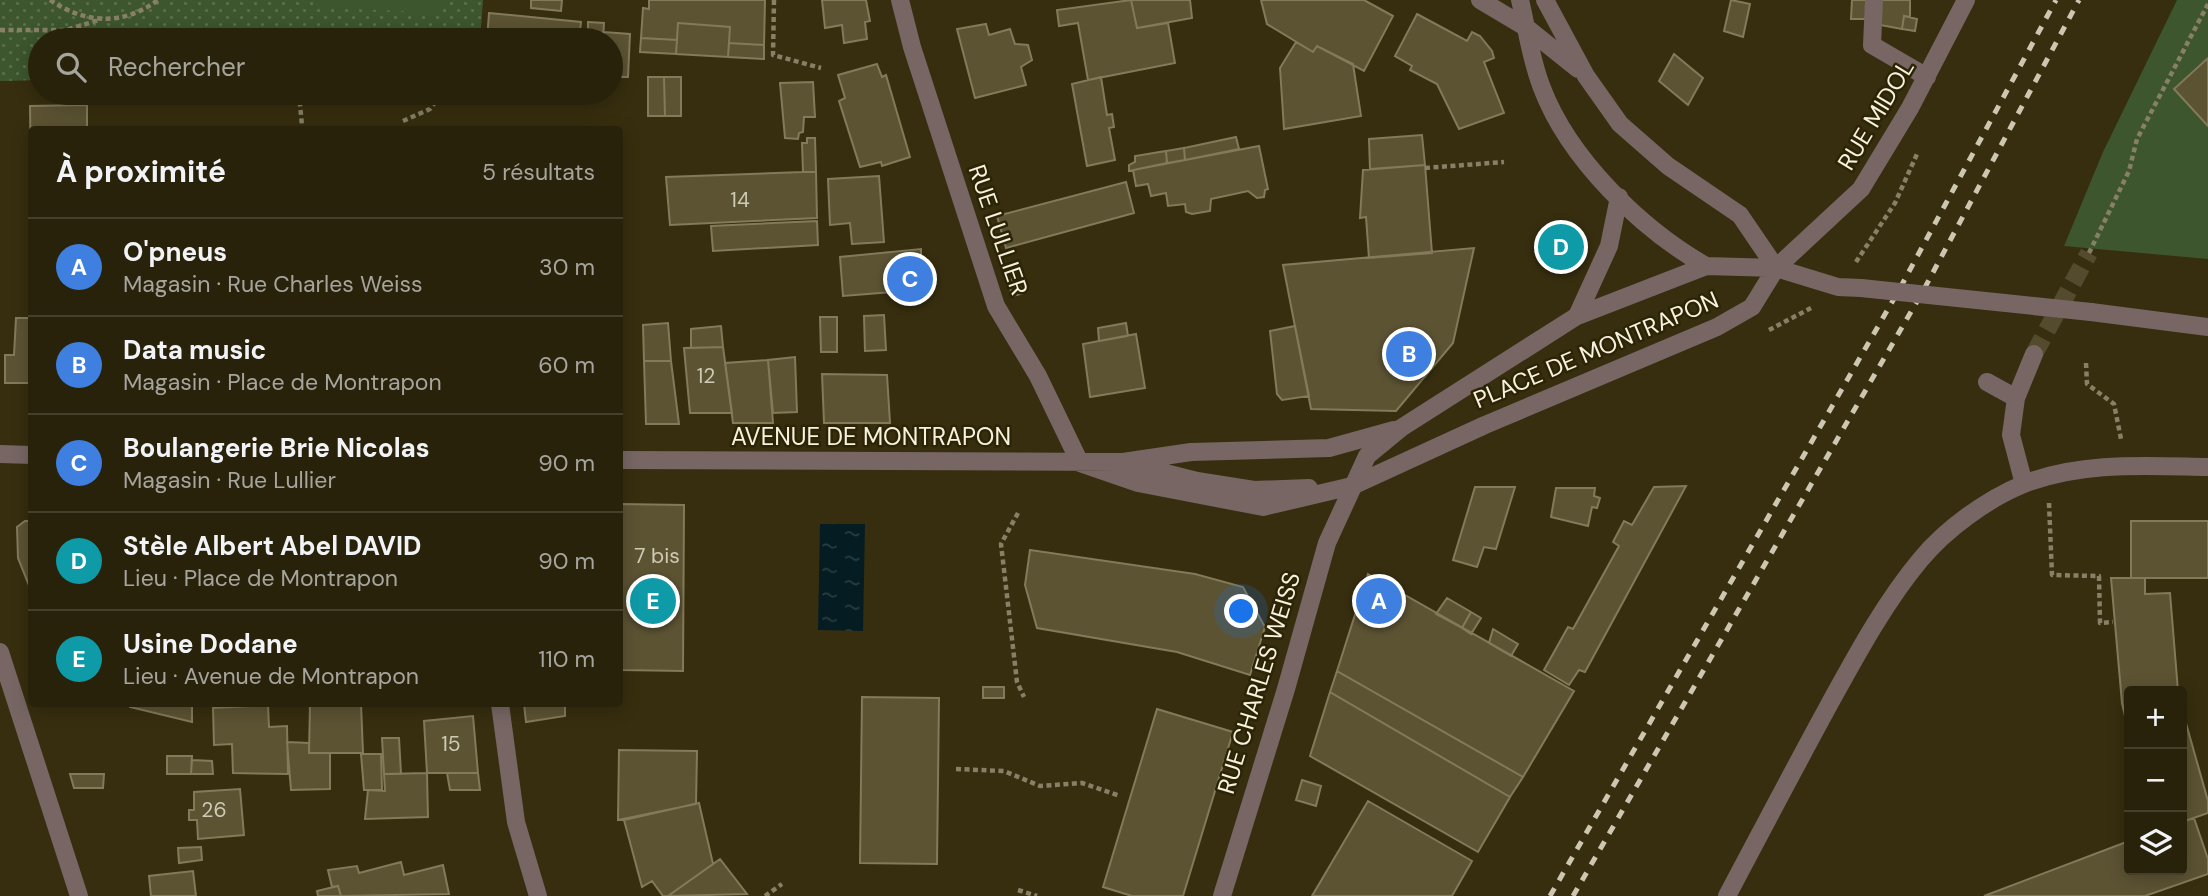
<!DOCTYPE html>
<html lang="fr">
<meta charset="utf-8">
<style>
:root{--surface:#29220b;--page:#352f19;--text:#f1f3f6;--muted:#a5a49d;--line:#453f2c;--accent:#0b8043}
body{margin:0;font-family:"DM Sans",sans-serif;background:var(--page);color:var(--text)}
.controls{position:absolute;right:21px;bottom:21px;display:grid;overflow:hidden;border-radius:7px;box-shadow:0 4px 18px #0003}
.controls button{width:63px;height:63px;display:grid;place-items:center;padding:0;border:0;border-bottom:2px solid var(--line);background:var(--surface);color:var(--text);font:35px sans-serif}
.you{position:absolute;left:1242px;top:612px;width:24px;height:24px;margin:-18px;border:5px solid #fff;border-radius:50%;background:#1a73e8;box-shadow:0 0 0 10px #1a73e833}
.badge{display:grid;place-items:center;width:46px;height:46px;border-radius:50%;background:var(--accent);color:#fff;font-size:23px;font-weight:700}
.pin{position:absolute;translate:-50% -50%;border:4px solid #fff;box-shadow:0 2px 7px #0006}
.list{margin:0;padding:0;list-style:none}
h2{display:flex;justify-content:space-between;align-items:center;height:91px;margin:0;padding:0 28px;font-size:30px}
h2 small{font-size:23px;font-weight:400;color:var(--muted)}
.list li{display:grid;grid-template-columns:46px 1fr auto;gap:21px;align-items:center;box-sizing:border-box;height:98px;padding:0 28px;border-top:2px solid var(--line)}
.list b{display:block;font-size:26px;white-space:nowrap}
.list p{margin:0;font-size:23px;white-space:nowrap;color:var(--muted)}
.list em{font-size:23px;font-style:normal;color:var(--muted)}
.icon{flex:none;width:38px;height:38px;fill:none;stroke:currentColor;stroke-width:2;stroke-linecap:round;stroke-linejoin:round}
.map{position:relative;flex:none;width:2208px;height:896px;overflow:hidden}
.search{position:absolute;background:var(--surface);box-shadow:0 4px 18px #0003;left:28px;top:28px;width:595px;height:77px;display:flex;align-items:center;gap:18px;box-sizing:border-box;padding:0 24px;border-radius:38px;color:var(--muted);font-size:26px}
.panel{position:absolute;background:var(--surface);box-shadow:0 4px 18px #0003;left:28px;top:126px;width:595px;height:581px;border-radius:7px}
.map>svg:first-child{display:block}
.grass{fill:url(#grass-dots)}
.garden{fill:#3d562e}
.water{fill:url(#water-ripples)}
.building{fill:#5c5333;stroke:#837a5a;stroke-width:2}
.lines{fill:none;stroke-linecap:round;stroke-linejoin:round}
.minor-tunnel{stroke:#544b2e;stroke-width:18;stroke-dasharray:18 9;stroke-linecap:butt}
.path{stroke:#878067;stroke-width:4.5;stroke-dasharray:5 3.5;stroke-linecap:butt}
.minor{stroke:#776664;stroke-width:18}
.rail{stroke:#cdc7b2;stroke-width:5;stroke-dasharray:9 9;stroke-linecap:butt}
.minor-bridge{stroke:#776664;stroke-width:18}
.labels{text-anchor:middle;stroke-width:5;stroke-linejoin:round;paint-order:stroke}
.number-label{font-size:21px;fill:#d0cab5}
.street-label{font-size:24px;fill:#f7f2e0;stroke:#2c2405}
</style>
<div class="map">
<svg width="2208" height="896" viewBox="0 0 2208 896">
<defs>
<pattern id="grass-dots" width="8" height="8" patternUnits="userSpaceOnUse" patternTransform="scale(1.75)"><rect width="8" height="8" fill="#3d562e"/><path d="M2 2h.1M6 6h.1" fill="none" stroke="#5a6f4c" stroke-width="1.8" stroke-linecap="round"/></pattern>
<pattern id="water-ripples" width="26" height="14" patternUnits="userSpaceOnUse" patternTransform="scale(1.75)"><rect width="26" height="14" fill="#051c22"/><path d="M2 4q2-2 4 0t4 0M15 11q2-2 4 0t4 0" fill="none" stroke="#2a3d42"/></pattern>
</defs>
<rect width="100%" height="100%" fill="#372e0f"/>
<!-- grass -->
<path class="grass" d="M0 0H483L480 40H40V80L4 81H0Z"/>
<!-- garden -->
<path class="garden" d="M316 0H442L441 13 316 7Z
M2177 0H2208V259L2064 246 2103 152Z"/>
<!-- water -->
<path class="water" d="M820 524H865L863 631 818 630Z"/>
<!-- building -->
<path class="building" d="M531 0H562L561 11 531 8Z
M649 0H765L764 45 729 43 730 27 678 23 677 40 641 38 643 8 649 9Z
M822 0H866L870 21 865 22 867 39 844 43 842 25 825 28Z
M1131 0 1137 28 1168 23 1175 63 1088 80 1078 23 1059 26 1057 10Z
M1131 0H1190L1192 18 1137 28Z
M1261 0H1364L1393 16 1364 71 1317 46 1313 52 1267 24Z
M1731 0 1750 4 1743 37 1724 31Z
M1852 0H1868V19H1851Z
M1881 0H1910V17L1904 16 1902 29 1880 25Z
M489 13 581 22 579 40H487Z
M1417 14 1467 41 1472 32 1480 36 1492 51 1494 58 1484 62 1504 113 1459 129 1437 84 1410 70 1412 66 1395 56Z
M1904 16 1917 19 1915 31 1902 29Z
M588 22 604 23 603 40H588Z
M678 23 730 27 728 57 676 54Z
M986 24 989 35 1010 29 1015 44 1028 45 1032 60 1021 67 1026 85 975 98 957 29Z
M603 32 630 34 628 77H611V40H603Z
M641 38 677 40 676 54 640 52Z
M1296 42 1313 52 1317 46 1353 64 1361 116 1284 129 1280 68Z
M729 43 764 45V59L728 57Z
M1674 54 1703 78 1688 105 1659 81Z
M2208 58V126L2174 89Z
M877 64 882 77 886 75 910 157 882 166 881 162 860 167 839 101 845 98 838 75Z
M648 77H664L665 116H648Z
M664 77H681V116H665Z
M1101 77 1107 115 1112 114 1114 127 1109 128 1115 160 1087 166 1072 84Z
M813 82 815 117H804L803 132 799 133 798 139 785 138 780 83Z
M87 105V130H32L31 181 30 106Z
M1422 135 1425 165 1370 169 1369 139Z
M1236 137 1239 149 1185 160 1184 148Z
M620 138H621L622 203H620Z
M807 138H815L816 172H803L802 143H807Z
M1259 146 1268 189 1265 190 1264 197 1257 198 1248 191 1211 199 1210 211 1192 214 1186 212 1185 204 1168 206 1166 193 1151 196 1148 184 1136 186 1133 170Z
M1184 148 1185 160 1167 163 1166 151Z
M1166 151 1167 163 1129 171V165L1135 162V156Z
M1425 165 1432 253 1369 258 1366 217 1360 218 1363 170Z
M803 172H816L817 218 670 225 666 177Z
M879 176 884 242 852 244 850 223 830 225 828 179Z
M1126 182 1134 213 1006 248 997 216Z
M817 221 818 245 713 251 711 226Z
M1474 248 1453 343 1396 411 1311 409 1283 265Z
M921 249V272L905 291 843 296 840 257Z
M1016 278 1023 293 1013 296 1007 281Z
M884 315 886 350 865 351 864 316Z
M820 317H837V352H821Z
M16 318H32V383H5V355H14Z
M668 323 671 361H644L643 325Z
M1126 323 1128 336 1099 341 1098 328Z
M721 326 723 347 691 348V329Z
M1295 326 1309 396 1282 400 1277 394 1270 331Z
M1136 334 1145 388 1090 397 1083 344Z
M723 347 732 413H690L684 348Z
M795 357 797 412 773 413 768 360Z
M768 360 773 423H733L725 363Z
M644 361H671L679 424H646Z
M822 374 887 375 890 423H824Z
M1686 486 1585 672 1579 670 1569 685 1544 670 1568 627 1573 629 1619 546 1613 542 1624 521 1632 525 1654 487Z
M1475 487H1515L1496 549 1484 547 1477 567 1453 560Z
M1556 488H1595L1594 496 1600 498 1597 508 1592 507 1588 526 1551 517Z
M620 504 684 505 683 671 621 670 622 531H620Z
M25 521H32V593L18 558 17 527Z
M2131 521H2208V578H2131Z
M1030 550 1195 574 1243 587 1265 627 1250 675 1177 652 1037 628 1025 585Z
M1368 574 1574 691 1523 777 1337 671Z
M2111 578H2145V594L2170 593 2178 691H2129V733L2122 703Z
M1447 598 1471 612 1462 628 1436 614Z
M1471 612 1481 618 1471 634 1462 628Z
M1493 629 1518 644 1511 656 1489 643Z
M1337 671 1523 777 1510 797 1330 692Z
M983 687H1004V698H983Z
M1330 692 1510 797 1478 852 1310 756Z
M862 697 939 698 937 864 860 863Z
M130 704H192V722L130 707Z
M310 704H361L363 753H309Z
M524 704H565V716L526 722Z
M268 705 269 727 287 726 288 774 233 773 232 744 214 745 213 708Z
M1157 709 1233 732 1183 896H1132L1103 887Z
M2182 709 2208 801V813L2182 822Z
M473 716 478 773H427L424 721Z
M382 738H399L401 774H384Z
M287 742 309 743V753H330V789L291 790Z
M619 750 697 751 696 804 618 820Z
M361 754H381L382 790H364Z
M167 756H192L191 774H167Z
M192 760 212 761 213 774H191Z
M427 773 428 817 365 819 368 790 385 791 384 774Z
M447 773H478L480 790H450Z
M70 774H104L103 788H74Z
M1302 780 1321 786 1316 806 1296 800Z
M240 789 244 835 198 839 197 820H189V810H194V792Z
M1368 801 1472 861 1452 896H1312Z
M699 803 713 864 668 896H663L652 881 642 887 624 820Z
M2194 818 2208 859V874L2145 896H1984L2129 841V870H2182V822Z
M201 847 202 860 179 863 178 848Z
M720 859 747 894 668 896 713 864Z
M401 862 404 875 443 865 449 894 341 896 338 886 332 887 328 870 357 866 359 873Z
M193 871 196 896H151L149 876Z
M338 886 341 896H318L317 891Z"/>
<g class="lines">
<!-- minor-tunnel -->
<path class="minor-tunnel" d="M2034 354 2089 253"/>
<!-- path -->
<path class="path" d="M50 0C86 24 123 26 158 0
M774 0 773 55 821 68
M0 30H66L99 20
M299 93 302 126
M403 121 430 109 442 93
M1425 168 1504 162
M2089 253 2129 171 2137 139 2208 4
M1856 262 1895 203 1917 154
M1769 330 1811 308
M2086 363 2087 384 2114 404 2121 439
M2049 503 2052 575 2099 576 2100 623 2113 622
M1018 513 1001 544 1017 682 1024 697
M956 769 1004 771 1040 786 1082 783 1120 796
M1018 890 1037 896
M765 896 782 884"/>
<!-- minor -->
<path class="minor" d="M900 0 912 47 996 306 1038 376 1080 463
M1480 0 1527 28 1578 69
M1520 0C1527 29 1531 61 1542 88 1569 159 1641 229 1706 266
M1545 0 1586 76 1620 124 1668 166 1740 215 1776 268
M1874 0 1872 45 1927 77
M2091 312 2208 327
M1577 316 1609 246 1619 197
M1987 382 2016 398
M0 454 32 455
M620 460 1123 462 1191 452 1329 448 1394 430
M1080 463 1138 483 1263 507 1352 486 1485 425 1717 327 1752 307 1776 268 1861 189 1910 108 1966 0
M1130 464 1197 481 1254 490 1309 488
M2024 484 2011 435 2016 398 2034 354
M0 652 79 896
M500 704 516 822 538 896
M1222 896 1286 689 1327 543 1367 456 1401 428 1577 316 1706 266 1776 268 1838 287 1861 288
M1727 896C1761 832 1795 767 1830 703 1857 654 1885 602 1921 559 1946 529 1987 499 2024 484 2081 461 2148 466 2208 467"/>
<!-- rail -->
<path class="rail" d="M1550 896 1899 290 2056 0
M1573 896 1923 291 2079 0"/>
<!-- minor-bridge -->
<path class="minor-bridge" d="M1861 288 2091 312"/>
</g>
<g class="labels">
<!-- number labels -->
<g class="number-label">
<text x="740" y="207">14</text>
<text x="706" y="383">12</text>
<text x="657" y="563">7 bis</text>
<text x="451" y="751">15</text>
<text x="214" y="817">26</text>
</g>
<!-- street labels -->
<g class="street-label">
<text transform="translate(1876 115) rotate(-59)" y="8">RUE MIDOL</text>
<text transform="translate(998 230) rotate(71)" y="8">RUE LULLIER</text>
<text transform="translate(1596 350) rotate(-23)" y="8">PLACE DE MONTRAPON</text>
<text x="871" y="445">AVENUE DE MONTRAPON</text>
<text transform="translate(1259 683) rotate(-73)" y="8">RUE CHARLES WEISS</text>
</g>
</g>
</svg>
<div class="controls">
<button>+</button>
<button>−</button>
<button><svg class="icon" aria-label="layers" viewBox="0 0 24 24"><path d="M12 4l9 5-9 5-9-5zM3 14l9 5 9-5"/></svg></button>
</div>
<div class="you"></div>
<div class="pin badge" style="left:1379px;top:601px;background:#3f7fe0">A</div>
<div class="pin badge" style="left:1409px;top:354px;background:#3f7fe0">B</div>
<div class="pin badge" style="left:910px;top:279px;background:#3f7fe0">C</div>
<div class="pin badge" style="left:1561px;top:247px;background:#0f9aa8">D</div>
<div class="pin badge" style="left:653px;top:601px;background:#0f9aa8">E</div>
<div class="search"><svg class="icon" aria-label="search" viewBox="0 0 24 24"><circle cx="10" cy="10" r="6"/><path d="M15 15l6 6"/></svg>Rechercher</div>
<section class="panel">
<h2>À proximité<small>5 résultats</small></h2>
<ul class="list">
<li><span class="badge" style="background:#3f7fe0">A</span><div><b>O'pneus</b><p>Magasin · Rue Charles Weiss</p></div><em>30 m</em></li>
<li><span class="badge" style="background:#3f7fe0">B</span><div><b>Data music</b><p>Magasin · Place de Montrapon</p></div><em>60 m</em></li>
<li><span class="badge" style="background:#3f7fe0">C</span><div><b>Boulangerie Brie Nicolas</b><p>Magasin · Rue Lullier</p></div><em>90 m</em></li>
<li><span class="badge" style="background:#0f9aa8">D</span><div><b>Stèle Albert Abel DAVID</b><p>Lieu · Place de Montrapon</p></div><em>90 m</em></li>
<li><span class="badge" style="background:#0f9aa8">E</span><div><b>Usine Dodane</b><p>Lieu · Avenue de Montrapon</p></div><em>110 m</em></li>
</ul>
</section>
</div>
